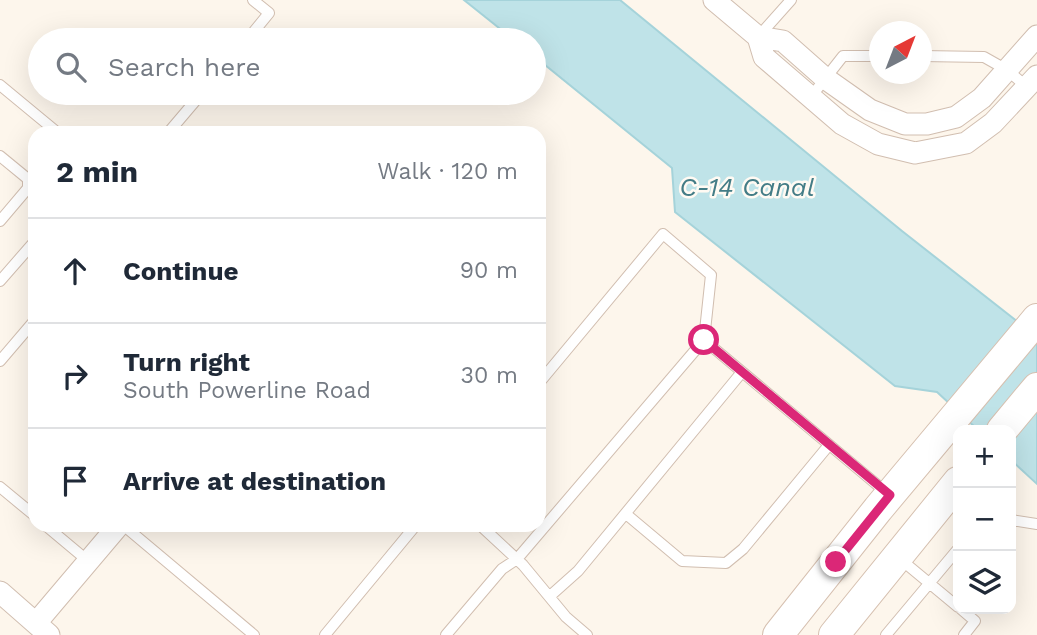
<!DOCTYPE html>
<meta charset="utf-8">
<style>
:root{--surface:#fff;--page:#f2f2f3;--text:#1f2937;--muted:#747a83;--line:#e0e1e3}
body{margin:0;font-family:"Work Sans",sans-serif;background:var(--page);color:var(--text)}
.controls{position:absolute;right:21px;bottom:21px;display:grid;overflow:hidden;border-radius:14px;box-shadow:0 7px 28px #0002}
.controls button{width:63px;height:63px;display:grid;place-items:center;padding:0;border:0;border-bottom:2px solid var(--line);background:var(--surface);color:var(--text);font:35px sans-serif}
.compass{position:absolute;left:869px;top:21px;width:63px;height:63px;border-radius:50%;background:var(--surface);box-shadow:0 7px 28px #0002;rotate:42deg}
.stop{position:absolute;width:21px;height:21px;margin:-16px;border:5px solid #db2777;border-radius:50%;background:#fff}
.stop.end{background:#db2777;border-color:#fff;box-shadow:0 2px 7px #0008}
.list{margin:0;padding:0;list-style:none}
h2{display:flex;justify-content:space-between;align-items:center;height:91px;margin:0;padding:0 28px;font-size:30px}
h2 small{font-size:23px;font-weight:400;color:var(--muted)}
.list li{display:grid;grid-template-columns:46px 1fr auto;gap:21px;align-items:center;box-sizing:border-box;height:105px;padding:0 28px;border-top:2px solid var(--line)}
.list b{display:block;font-size:26px;white-space:nowrap}
.list p{margin:0;font-size:23px;white-space:nowrap;color:var(--muted)}
.list em{font-size:23px;font-style:normal;color:var(--muted)}
.icon{flex:none;width:38px;height:38px;fill:none;stroke:currentColor;stroke-width:2;stroke-linecap:round;stroke-linejoin:round}
.map{position:relative;flex:none;width:1037px;height:635px;overflow:hidden}
.search{position:absolute;background:var(--surface);box-shadow:0 7px 28px #0002;left:28px;top:28px;width:518px;height:77px;display:flex;align-items:center;gap:18px;box-sizing:border-box;padding:0 24px;border-radius:38px;color:var(--muted);font-size:26px}
.panel{position:absolute;background:var(--surface);box-shadow:0 7px 28px #0002;left:28px;top:126px;width:518px;height:406px;border-radius:21px}
.map>svg:first-child{display:block}
.water{fill:#bfe3e8;stroke:#a5d3da;stroke-width:2}
.lines{fill:none;stroke-linecap:round;stroke-linejoin:round}
.service-casing{stroke:#d1beb0;stroke-width:12}
.minor-casing{stroke:#d1beb0;stroke-width:23}
.secondary-casing{stroke:#d6c0b0;stroke-width:32}
.service{stroke:#fff;stroke-width:10}
.minor{stroke:#fff;stroke-width:21}
.secondary{stroke:#fff;stroke-width:30}
.route{stroke:#db2777;stroke-width:9}
.labels{text-anchor:middle;stroke-width:5;stroke-linejoin:round;paint-order:stroke}
.water-label{font-size:26px;font-style:italic;fill:#437c86;stroke:#fffaf3}
</style>
<div class="map">
<svg width="1037" height="635" viewBox="0 0 1037 635">
<rect width="100%" height="100%" fill="#fdf6ec"/>
<!-- water -->
<path class="water" d="M464 0H620L902 231 1037 337V484L1011 460V430H978L937 392 895 386 675 212 672 168 534 56V40H514Z"/>
<g class="lines">
<defs>
<path id="service" d="M758 37 791 0
M247 40 269 13 253 0
M922 56 984 57 1007 70 1027 87
M0 85 58 133
M810 98 843 56H880
M168 133 202 93
M0 156 28 179V188L0 221
M0 281 35 241
M704 340 887 493
M0 361 35 320
M0 487 35 516
M626 514 682 561 726 563 743 549 829 445
M1011 520 1037 524
M45 525 88 561
M123 525 254 635
M480 525 523 565 566 617 587 635
M899 558 958 607
M550 596 578 571 742 372
M961 609 975 621 964 635
M325 635 416 525
M446 635 502 569 517 559 704 340 711 275 663 234 539 383
M886 635 958 549"/>
<path id="minor" d="M714 0 758 37 783 41 826 79 870 110 905 124H927L956 117 982 98 1037 36
M758 37 764 57 842 124 878 144 915 153 966 143 993 123 1037 76
M0 592 49 635
M36 623 119 525"/>
<path id="secondary" d="M1002 430 1037 388
M778 635 878 509 1037 319
M834 635 958 482"/>
</defs>
<!-- service casing -->
<use href="#service" class="service-casing"/>
<!-- minor casing -->
<use href="#minor" class="minor-casing"/>
<!-- secondary casing -->
<use href="#secondary" class="secondary-casing"/>
<!-- service -->
<use href="#service" class="service"/>
<!-- minor -->
<use href="#minor" class="minor"/>
<!-- secondary -->
<use href="#secondary" class="secondary"/>
</g>
<g class="lines">
<!-- route -->
<path class="route" d="M704 340 890 495 836 562"/>
</g>
<g class="labels">
<!-- water labels -->
<g class="water-label">
<text x="747" y="196">C-14 Canal</text>
</g>
</g>
</svg>
<div class="controls">
<button>+</button>
<button>−</button>
<button><svg class="icon" aria-label="layers" viewBox="0 0 24 24"><path d="M12 4l9 5-9 5-9-5zM3 14l9 5 9-5"/></svg></button>
</div>
<svg class="compass" viewBox="-18 -18 36 36"><path d="M0-13l5 13h-10z" fill="#e53935"/><path d="M0 13l5-13h-10z" fill="#747a83"/></svg>
<div class="stop" style="left:704px;top:340px"></div>
<div class="stop end" style="left:836px;top:562px"></div>
<div class="search"><svg class="icon" aria-label="search" viewBox="0 0 24 24"><circle cx="10" cy="10" r="6"/><path d="M15 15l6 6"/></svg>Search here</div>
<section class="panel">
<h2>2 min<small>Walk · 120 m</small></h2>
<ul class="list">
<li><svg class="icon" aria-label="ahead" viewBox="0 0 24 24"><path d="M12 20V5M6 11l6-6 6 6"/></svg><div><b>Continue</b></div><em>90 m</em></li>
<li><svg class="icon" aria-label="right" viewBox="0 0 24 24"><path d="M7 20v-9h11M14 6l5 5-5 5"/></svg><div><b>Turn right</b><p>South Powerline Road</p></div><em>30 m</em></li>
<li><svg class="icon" aria-label="arrive" viewBox="0 0 24 24"><path d="M6 21V4h12l-3 4 3 4H6"/></svg><div><b>Arrive at destination</b></div></li>
</ul>
</section>
</div>
